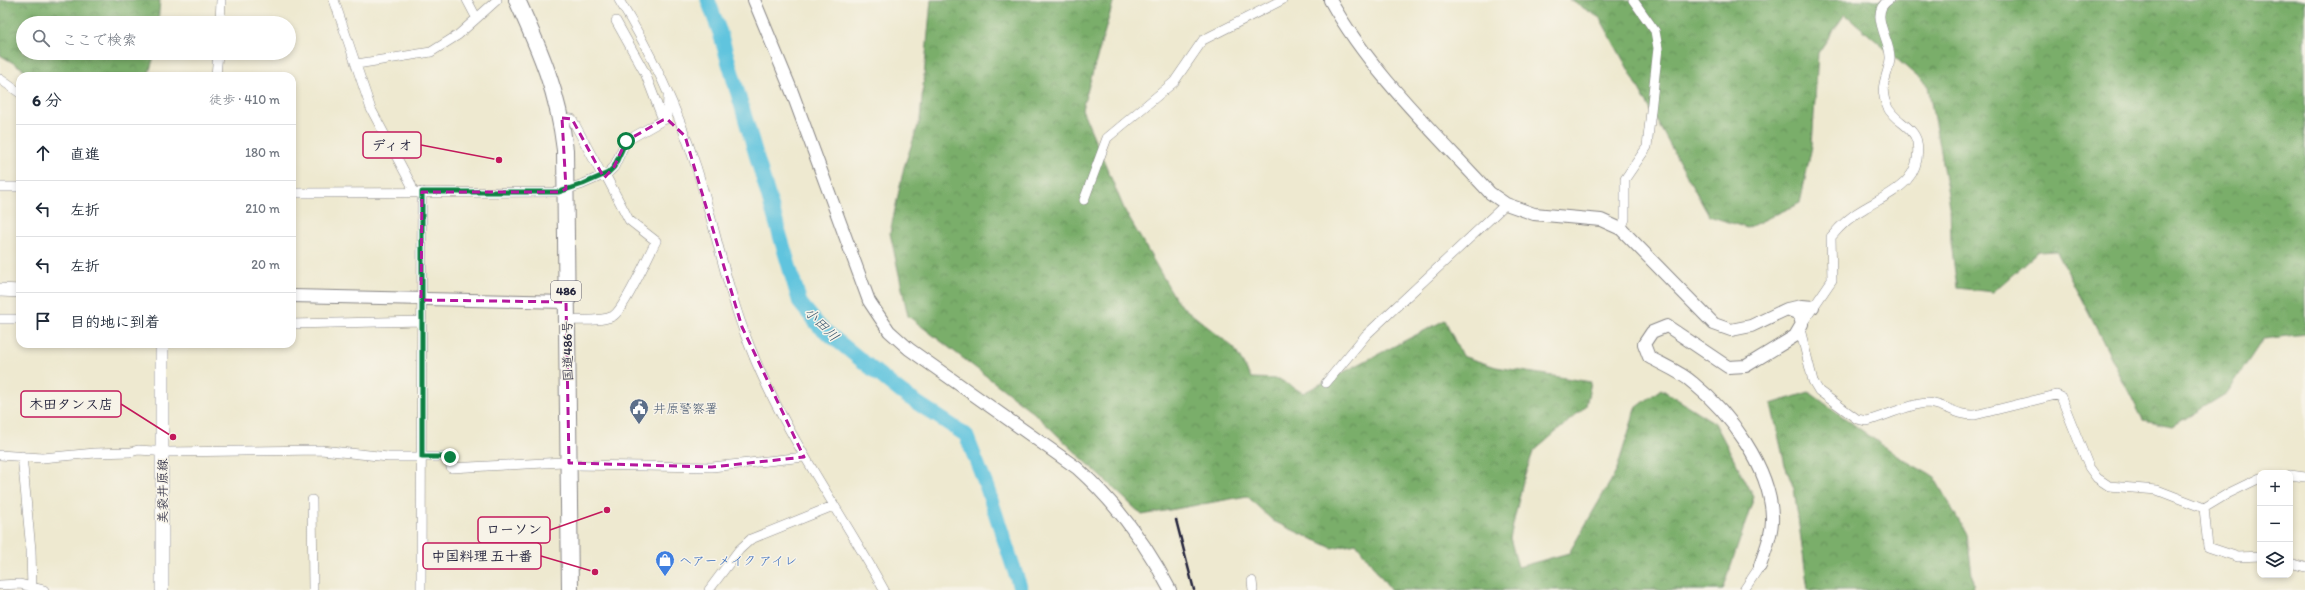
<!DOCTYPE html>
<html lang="ja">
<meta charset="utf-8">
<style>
:root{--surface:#fff;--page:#f2f2f3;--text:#1f2937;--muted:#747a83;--line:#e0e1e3}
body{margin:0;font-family:Itim,"Klee One",sans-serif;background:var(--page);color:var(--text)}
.controls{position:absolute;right:12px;bottom:12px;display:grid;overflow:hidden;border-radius:8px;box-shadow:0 2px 6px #0003}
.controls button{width:36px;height:36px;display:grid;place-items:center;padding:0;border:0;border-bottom:1px solid var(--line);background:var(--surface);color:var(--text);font:20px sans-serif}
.stop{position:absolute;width:12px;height:12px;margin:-9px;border:3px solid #0b8043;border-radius:50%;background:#fff}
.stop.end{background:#0b8043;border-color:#fff;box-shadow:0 1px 4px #0008}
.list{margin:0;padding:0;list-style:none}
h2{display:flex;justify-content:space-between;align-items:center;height:52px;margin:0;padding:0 16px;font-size:17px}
h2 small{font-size:13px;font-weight:400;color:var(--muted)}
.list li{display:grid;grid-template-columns:26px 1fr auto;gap:12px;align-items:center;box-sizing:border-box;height:56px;padding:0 16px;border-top:1px solid var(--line)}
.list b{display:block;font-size:15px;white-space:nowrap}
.list em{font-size:13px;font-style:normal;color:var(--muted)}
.icon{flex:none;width:22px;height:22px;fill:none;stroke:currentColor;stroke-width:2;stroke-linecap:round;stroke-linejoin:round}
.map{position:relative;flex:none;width:2305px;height:590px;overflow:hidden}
.search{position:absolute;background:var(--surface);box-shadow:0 2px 6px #0003;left:16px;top:16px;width:280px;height:44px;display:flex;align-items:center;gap:10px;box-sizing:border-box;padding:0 14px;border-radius:22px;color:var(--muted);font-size:15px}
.panel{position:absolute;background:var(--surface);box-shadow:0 2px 6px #0003;left:16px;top:72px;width:280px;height:276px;border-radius:12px}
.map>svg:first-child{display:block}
.forest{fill:url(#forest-crowns);stroke:#4e6852}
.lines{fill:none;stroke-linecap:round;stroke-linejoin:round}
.river{stroke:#60c4de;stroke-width:15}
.minor-casing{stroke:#888686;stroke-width:10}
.tertiary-casing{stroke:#888686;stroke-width:14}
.secondary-casing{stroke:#888686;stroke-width:14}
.trunk-casing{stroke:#888686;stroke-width:18}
.minor{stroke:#fff;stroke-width:9}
.tertiary{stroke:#fff;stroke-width:12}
.secondary{stroke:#fff;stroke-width:13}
.trunk{stroke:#fff;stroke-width:16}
.rail{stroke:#22223b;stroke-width:2.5}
.route{stroke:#0b8043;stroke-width:5}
.marked{fill:none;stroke:#b5179e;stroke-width:3;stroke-dasharray:8 5;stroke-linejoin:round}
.labels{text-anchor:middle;stroke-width:3;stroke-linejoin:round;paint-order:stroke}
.shield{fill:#f7f3e8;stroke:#62616f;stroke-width:1}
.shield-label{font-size:12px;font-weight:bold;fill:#22223b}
.street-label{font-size:13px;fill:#22223b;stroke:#f7f3e8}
.service-label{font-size:13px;fill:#4e5e75;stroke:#f7f3e8;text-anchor:start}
.shop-label{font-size:13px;fill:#366cbe;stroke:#f7f3e8;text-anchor:start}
.water-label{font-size:14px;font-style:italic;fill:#35536c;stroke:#f7f3e8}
.leader{fill:none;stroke:#c2185b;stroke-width:1.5}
.callout-dot{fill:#c2185b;stroke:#f7f3e8;stroke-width:1.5}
.callout{fill:#f7f3e8;stroke:#c2185b;stroke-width:1.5}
.callout-label{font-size:14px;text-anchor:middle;font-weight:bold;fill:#22223b}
</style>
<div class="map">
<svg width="2305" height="590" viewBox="0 0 2305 590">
<defs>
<pattern id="forest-crowns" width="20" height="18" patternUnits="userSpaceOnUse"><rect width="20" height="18" fill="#7aae6a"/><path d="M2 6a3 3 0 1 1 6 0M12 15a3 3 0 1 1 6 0" fill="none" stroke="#648d58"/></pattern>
</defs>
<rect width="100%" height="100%" fill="#f7f3e8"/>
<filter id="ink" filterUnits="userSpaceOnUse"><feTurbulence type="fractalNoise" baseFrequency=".025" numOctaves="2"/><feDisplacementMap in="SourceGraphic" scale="8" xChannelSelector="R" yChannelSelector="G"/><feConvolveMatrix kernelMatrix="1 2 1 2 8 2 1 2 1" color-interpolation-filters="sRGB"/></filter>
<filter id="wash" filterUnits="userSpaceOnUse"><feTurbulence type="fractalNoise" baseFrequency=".012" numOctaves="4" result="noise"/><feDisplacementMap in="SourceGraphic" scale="16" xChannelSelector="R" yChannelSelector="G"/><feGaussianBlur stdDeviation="0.9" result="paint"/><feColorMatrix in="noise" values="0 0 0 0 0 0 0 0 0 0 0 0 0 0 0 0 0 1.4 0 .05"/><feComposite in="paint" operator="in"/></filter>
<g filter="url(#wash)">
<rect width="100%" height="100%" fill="#eee9d0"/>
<!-- forest -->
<path class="forest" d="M0 0H160L158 23H23V53H155L148 76H35L0 55Z
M931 0H1114L1082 109 1125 211 1178 303 1234 348 1251 378 1279 379 1303 393 1445 320 1462 356 1496 367 1591 382 1586 406 1533 452 1523 481 1510 538 1518 567 1569 553 1616 472 1636 408 1661 389 1715 423 1754 497 1723 590H1391L1356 543 1332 548 1273 521 1247 496 1142 515 1033 412 908 316 890 233 904 167 920 120Z
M1570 0H2305V334L2263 339 2227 393 2173 426 2143 420 2057 251 2038 252 1993 292 1957 288 1951 242 1950 206 1928 86 1845 14 1818 53 1812 146 1800 203 1747 228 1709 216 1600 18Z
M1809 392 1897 456 1934 477 1967 535 1974 590H1808L1794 489 1785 465 1771 404Z"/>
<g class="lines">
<!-- river -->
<path class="river" d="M708 0 720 33 800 303 819 326 902 393 966 435 987 488 1021 590"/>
</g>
</g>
<g filter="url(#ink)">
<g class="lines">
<defs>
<path id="minor" d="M334 0 371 109 411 184 413 192
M467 0 476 17
M619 0C651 52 677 108 696 166 715 226 726 288 750 347 784 434 840 509 884 590
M220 23 221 0
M357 64 431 52 458 35 497 0
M216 76 218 53
M0 79 20 93
M562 118 572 119 601 173 607 178 629 220 656 241C649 254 624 310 613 316 601 322 580 320 567 320
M663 120 667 119 668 96
M0 187H20
M292 193 559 192 583 184 608 173 614 167 626 141 663 120 645 73 616 21
M1084 200 1107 138 1174 82 1203 40 1282 0
M1621 229 1625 219V179L1647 147 1658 48 1655 31 1633 0
M0 319H20
M292 324 422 321
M1802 324 1832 280 1831 237C1841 225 1852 215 1865 208 1892 192 1923 181 1917 142 1914 126 1893 121 1887 106 1878 85 1888 78 1890 59 1892 42 1867 13 1889 0
M1800 329 1813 381 1819 391 1857 419 1867 421C1882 417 1913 403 1927 403 1947 404 1955 416 1975 415L2056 395 2061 397 2089 467 2097 478 2109 486 2157 490 2204 508
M1326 383 1366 335 1506 204
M0 455 42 458 95 453 131 452 138 450 169 452 321 450 388 457H450L451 468 563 462 574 465 712 467 804 457
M22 456 31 550 32 590
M2290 475 2305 477
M312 500 313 590
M2204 508 2208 547 2238 557 2260 556
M2204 508 2229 493 2260 478
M2290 563 2305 567
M1252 581 1253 590
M0 585 20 584 44 590
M421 590 422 192
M709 590 739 550 751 539 833 506
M1744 590 1760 566"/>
<path id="tertiary" d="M754 0 792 92 869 301 889 331 909 349 1077 468C1116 503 1146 543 1170 590
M1330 0C1370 72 1435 133 1490 193L1506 204 1534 214 1601 220 1621 229 1714 324 1731 330 1751 326 1787 309 1799 314 1802 324 1795 336 1746 366 1728 367 1667 326 1652 332 1644 344 1649 357C1663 365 1681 372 1693 383 1730 413 1770 467 1772 516 1773 532 1765 551 1760 566
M292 296 566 302
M1787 309 1802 306 1813 307"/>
<path id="secondary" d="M0 290 20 291
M162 344V590"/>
<path id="trunk" d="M517 0C541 53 558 91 565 150L570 590"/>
</defs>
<!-- minor casing -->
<use href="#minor" class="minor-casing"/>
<!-- tertiary casing -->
<use href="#tertiary" class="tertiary-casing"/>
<!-- secondary casing -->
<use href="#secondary" class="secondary-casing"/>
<!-- trunk casing -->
<use href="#trunk" class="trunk-casing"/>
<!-- minor -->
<use href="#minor" class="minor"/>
<!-- tertiary -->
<use href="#tertiary" class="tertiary"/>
<!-- secondary -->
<use href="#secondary" class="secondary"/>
<!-- trunk -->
<use href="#trunk" class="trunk"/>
<!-- rail -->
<path class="rail" d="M1176 520 1194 590"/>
</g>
</g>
<g class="lines" filter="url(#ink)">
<!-- route -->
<path class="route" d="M450 457H422V192H559L583 184 608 173 614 167 626 141"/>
</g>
<!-- marked area -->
<path class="marked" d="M562 118 572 119 604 178 614 167 626 141 663 120 667 119 685 136 742 327 804 457 712 467 569 463 566 302 421 300 422 192H559L566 189Z"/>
<!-- icons -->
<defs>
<symbol id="civic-pin" viewBox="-11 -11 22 30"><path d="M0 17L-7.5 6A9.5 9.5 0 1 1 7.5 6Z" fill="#5c6f8a" stroke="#f7f3e8"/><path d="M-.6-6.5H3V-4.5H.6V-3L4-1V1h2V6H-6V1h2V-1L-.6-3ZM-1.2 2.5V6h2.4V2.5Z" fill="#fff"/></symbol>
<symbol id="shop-pin" viewBox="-11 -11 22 30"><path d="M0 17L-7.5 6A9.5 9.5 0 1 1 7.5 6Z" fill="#3f7fe0" stroke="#f7f3e8"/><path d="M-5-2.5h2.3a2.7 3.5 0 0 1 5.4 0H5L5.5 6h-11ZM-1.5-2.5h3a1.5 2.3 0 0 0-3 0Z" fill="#fff"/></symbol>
</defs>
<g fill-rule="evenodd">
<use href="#civic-pin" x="628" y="397" width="22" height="30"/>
<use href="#shop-pin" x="654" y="549" width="22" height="30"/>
</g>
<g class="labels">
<!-- shield labels -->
<rect class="shield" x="551" y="281" width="30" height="20" rx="3"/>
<g class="shield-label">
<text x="566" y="295">486</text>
</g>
<!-- street labels -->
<g class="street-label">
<text transform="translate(567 351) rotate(-91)" y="5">国道486号</text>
<text transform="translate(162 491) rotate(-90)" y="5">美袋井原線</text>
</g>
<!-- service labels -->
<g class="service-label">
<text x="653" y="413">井原警察署</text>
</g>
<!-- shop labels -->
<g class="shop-label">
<text x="679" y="565">ヘアーメイク アイレ</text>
</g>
<!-- water labels -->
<g class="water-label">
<text transform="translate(822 324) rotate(45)" y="5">小田川</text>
</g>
</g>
<!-- callouts -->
<path class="leader" d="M499 160L421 145M173 437L121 404M607 510L550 530M595 572L541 556"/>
<g class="callout-dot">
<circle cx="499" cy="160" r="4"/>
<circle cx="173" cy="437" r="4"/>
<circle cx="607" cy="510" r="4"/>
<circle cx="595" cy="572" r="4"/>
</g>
<g class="callout">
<rect x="363" y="132" width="58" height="26" rx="4"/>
<rect x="21" y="391" width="100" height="26" rx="4"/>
<rect x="478" y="517" width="72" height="26" rx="4"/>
<rect x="423" y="543" width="118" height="26" rx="4"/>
</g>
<g class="callout-label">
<text x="392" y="150">ディオ</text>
<text x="71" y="409">木田タンス店</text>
<text x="514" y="534">ローソン</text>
<text x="482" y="561">中国料理 五十番</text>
</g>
</svg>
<div class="controls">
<button>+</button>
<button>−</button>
<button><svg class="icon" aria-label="layers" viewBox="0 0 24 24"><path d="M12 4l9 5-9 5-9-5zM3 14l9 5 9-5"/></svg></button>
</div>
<div class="stop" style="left:626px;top:141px"></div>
<div class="stop end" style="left:450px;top:457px"></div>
<div class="search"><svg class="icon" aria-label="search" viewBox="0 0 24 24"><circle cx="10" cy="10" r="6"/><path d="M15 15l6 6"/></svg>ここで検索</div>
<section class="panel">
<h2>6 分<small>徒歩 · 410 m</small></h2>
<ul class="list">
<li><svg class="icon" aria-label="ahead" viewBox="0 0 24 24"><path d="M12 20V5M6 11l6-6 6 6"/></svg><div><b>直進</b></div><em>180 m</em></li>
<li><svg class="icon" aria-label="left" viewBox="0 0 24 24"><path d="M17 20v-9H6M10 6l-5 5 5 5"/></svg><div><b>左折</b></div><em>210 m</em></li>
<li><svg class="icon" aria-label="left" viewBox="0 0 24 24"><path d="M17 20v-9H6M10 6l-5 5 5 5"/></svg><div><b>左折</b></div><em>20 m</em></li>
<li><svg class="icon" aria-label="arrive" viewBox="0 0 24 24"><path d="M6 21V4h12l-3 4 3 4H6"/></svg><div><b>目的地に到着</b></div></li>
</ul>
</section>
</div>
